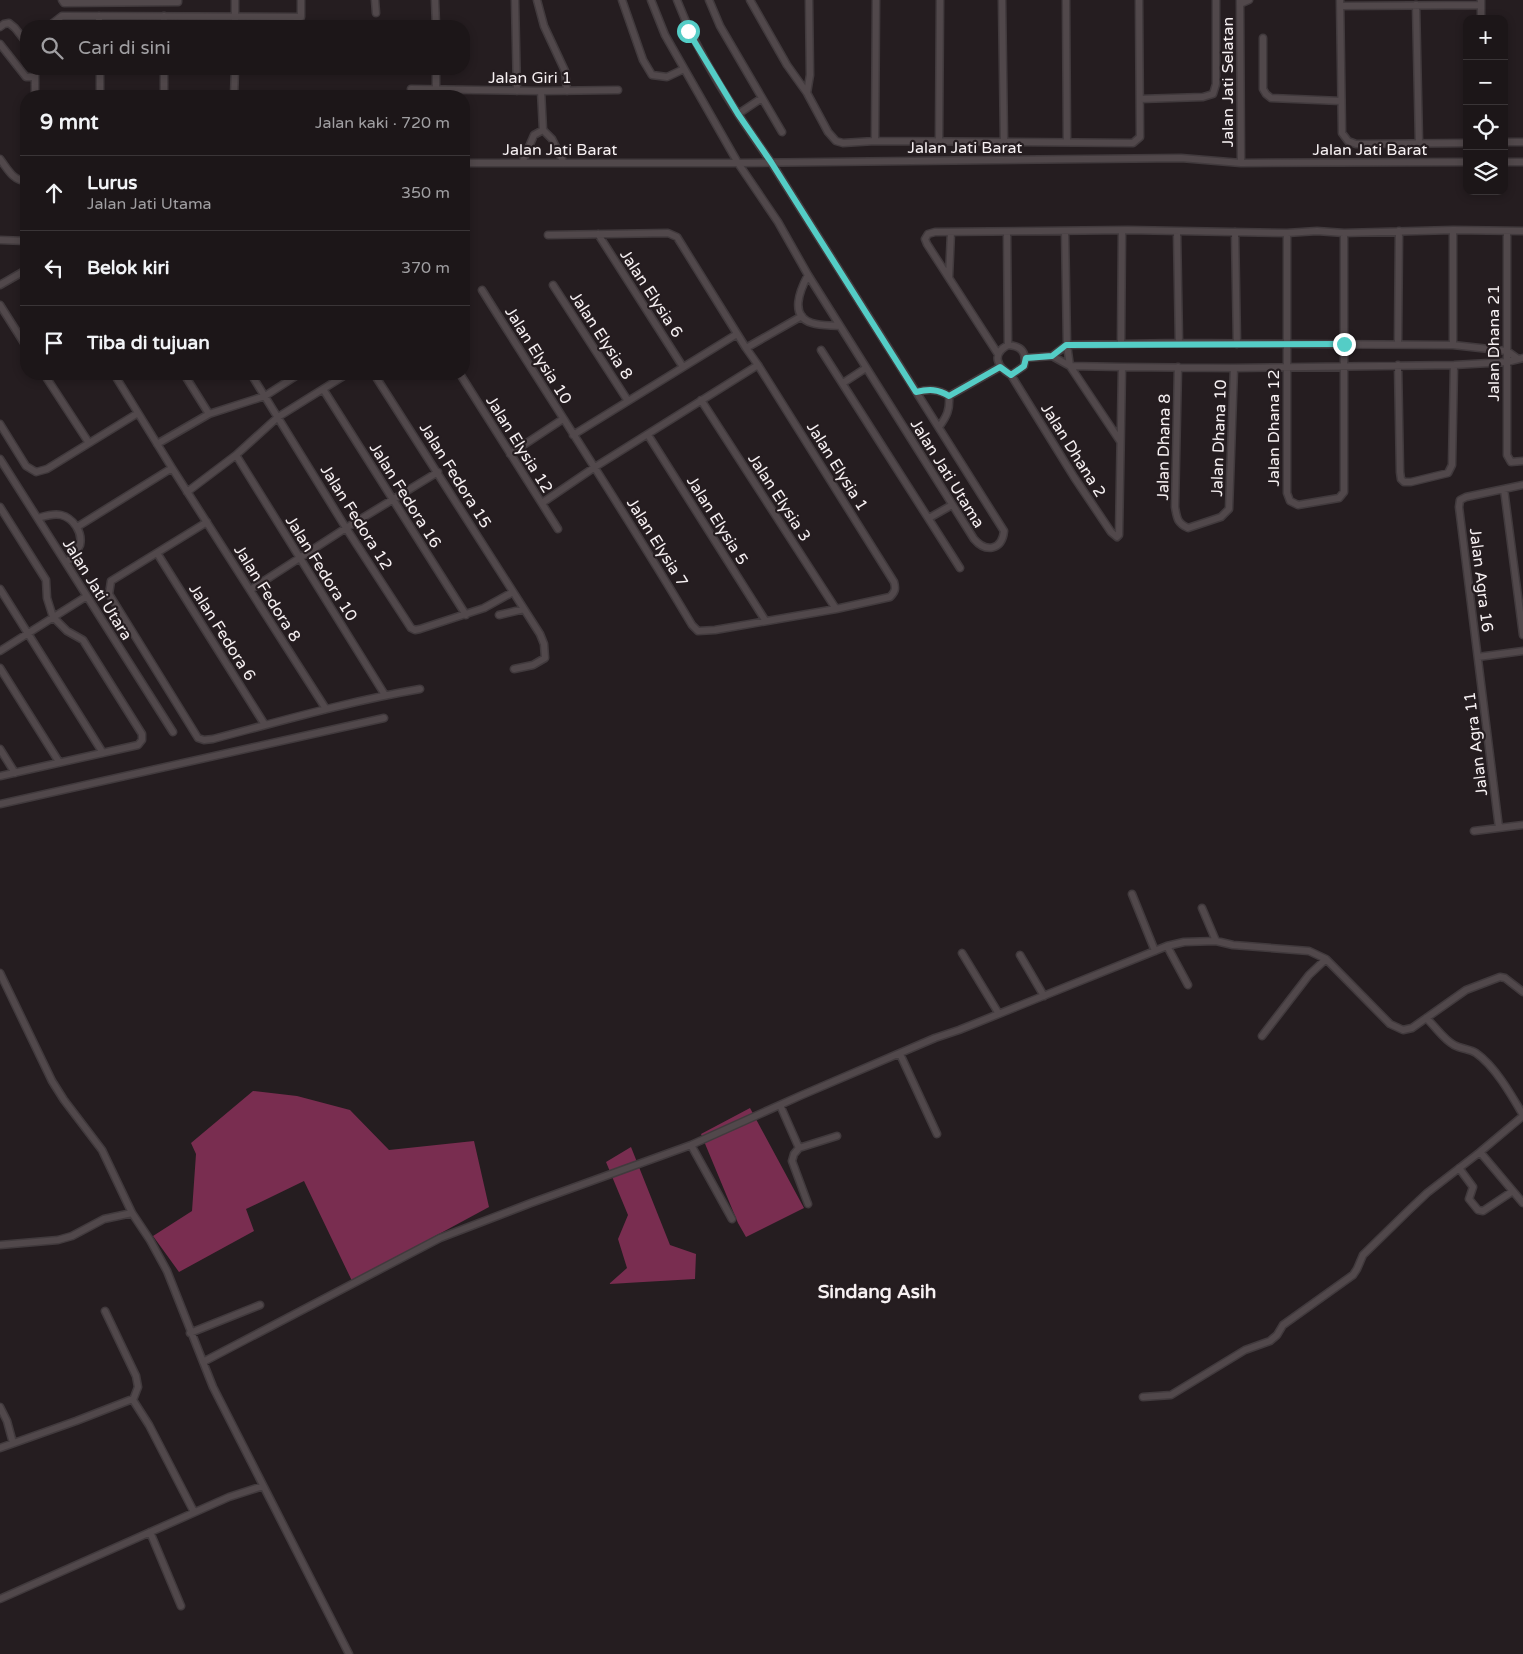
<!DOCTYPE html>
<html lang="id">
<meta charset="utf-8">
<style>
:root{--surface:#1c1618;--page:#292325;--text:#f1f3f6;--muted:#a09fa2;--line:#3a3537}
body{margin:0;font-family:"Varela Round",sans-serif;background:var(--page);color:var(--text)}
.controls{position:absolute;right:15px;top:15px;display:grid;overflow:hidden;border-radius:10px;box-shadow:0 2px 8px #0003}
.controls button{width:45px;height:45px;display:grid;place-items:center;padding:0;border:0;border-bottom:1px solid var(--line);background:var(--surface);color:var(--text);font:25px sans-serif}
.stop{position:absolute;width:15px;height:15px;margin:-11px;border:4px solid #54cdc6;border-radius:50%;background:#fff}
.stop.end{background:#54cdc6;border-color:#fff;box-shadow:0 1px 5px #0008}
.list{margin:0;padding:0;list-style:none}
h2{display:flex;justify-content:space-between;align-items:center;height:65px;margin:0;padding:0 20px;font-size:21px}
h2 small{font-size:16px;font-weight:400;color:var(--muted)}
.list li{display:grid;grid-template-columns:32px 1fr auto;gap:15px;align-items:center;box-sizing:border-box;height:75px;padding:0 20px;border-top:1px solid var(--line)}
.list b{display:block;font-size:19px;white-space:nowrap}
.list p{margin:0;font-size:16px;white-space:nowrap;color:var(--muted)}
.list em{font-size:16px;font-style:normal;color:var(--muted)}
.icon{flex:none;width:28px;height:28px;fill:none;stroke:currentColor;stroke-width:2;stroke-linecap:round;stroke-linejoin:round}
.map{position:relative;flex:none;width:1523px;height:1654px;overflow:hidden}
.search{position:absolute;background:var(--surface);box-shadow:0 2px 8px #0003;left:20px;top:20px;width:450px;height:55px;display:flex;align-items:center;gap:12px;box-sizing:border-box;padding:0 18px;border-radius:20px;color:var(--muted);font-size:19px}
.panel{position:absolute;background:var(--surface);box-shadow:0 2px 8px #0003;left:20px;top:90px;width:450px;height:290px;border-radius:20px}
.map>svg:first-child{display:block}
.forest{fill:#792d50}
.lines{fill:none;stroke-linecap:round;stroke-linejoin:round}
.minor-casing{stroke:#413a3d;stroke-width:9}
.minor{stroke:#51484b;stroke-width:6}
.route{stroke:#54cdc6;stroke-width:6}
.labels{text-anchor:middle;stroke-width:4.5;stroke-linejoin:round;paint-order:stroke}
.street-label{font-size:16px;fill:#f6f0f2;stroke:#251d20}
.quarter-label{font-size:19px;font-weight:bold;fill:#f6f0f2;stroke:#251d20}
</style>
<div class="map">
<svg width="1523" height="1654" viewBox="0 0 1523 1654">
<rect width="100%" height="100%" fill="#251d20"/>
<!-- forest -->
<path class="forest" d="M253 1091 297 1096 350 1110 389 1150 474 1141 489 1207 352 1281 304 1181 246 1209 254 1231 179 1272 153 1236 192 1211 196 1154 191 1143Z
M750 1108 804 1208 746 1237 738 1223 701 1134Z
M631 1147 670 1245 696 1254 695 1279 609 1284 627 1268 618 1239 628 1215 606 1162Z"/>
<g class="lines">
<defs>
<path id="minor" d="M62 0 64 3 178 2V0
M235 0V26
M375 0 376 13
M435 0 436 26
M515 0 517 91
M537 0 544 26 565 71 567 91
M622 0 643 60 652 75 667 77 684 69
M651 0 665 35 738 163 778 222 808 275 974 539C986 553 1002 550 1004 531L771 162C735 111 699 58 677 0
M709 0 720 26 782 132
M750 0 787 65 807 93 828 132 836 141 843 143 875 141 1133 143 1140 137 1139 0
M1002 0 1004 141
M1066 0 1067 141
M1240 0 1241 163
M1340 0 1342 133 1348 141 1356 144 1467 143
M1481 0V19
M1240 4 1249 0
M1416 5 1419 143
M1340 6 1481 5
M99 16V26
M49 26 62 16 301 17V0
M164 26V16
M0 27 4 24 9 23 15 28 26 42
M1263 38V89L1266 94 1271 98 1341 101
M0 44 26 77H35
M100 69V96
M436 69V96
M411 89 541 91 618 90
M541 91 543 130
M807 93 810 75 809 0
M35 96V69
M164 96V69
M234 96 235 69
M1140 99 1203 97 1213 94 1216 84V0
M738 114 762 98
M875 141 876 0
M939 141 940 0
M1504 142H1523
M0 159C7 168 13 181 26 181
M1504 162H1523
M464 163H738L1181 158 1241 163 1467 162
M522 163 534 135 543 130 552 139 564 163
M1065 231 1067 345 1070 366 1120 441
M1507 231V455L1511 462 1523 461
M1007 232 1008 345
M1177 232 1179 343
M1235 232 1237 344
M1287 233V493L1290 501 1298 505 1339 498 1344 492V233
M598 234 683 367
M0 240 26 241
M808 275C800 290 789 316 812 323 821 326 831 325 840 326
M949 277 951 232
M0 285 26 270
M553 285 628 401
M482 290C552 402 625 512 692 625L698 631 715 630 836 609 890 597C895 592 896 589 894 582L758 365 746 348 677 237 668 233 548 235
M0 305 26 346
M1121 344 1122 231
M1398 344 1399 231
M1008 345C1022 346 1027 353 1024 366L1011 375C997 367 991 354 1008 345Z
M1453 345V230
M746 348 802 316
M821 350 960 568
M998 354 927 244 925 239 928 234 935 232 1128 230 1287 233 1317 231 1344 233 1453 230 1523 231
M1052 356 1070 366 1122 367 1234 368 1454 365 1507 362 1523 358
M1026 358 1052 356 1067 345 1179 343 1453 345 1507 351 1518 359
M1398 365 1400 472 1401 479 1404 482H1411L1448 473 1452 465 1454 365
M1178 367 1175 507C1177 518 1177 523 1188 528L1221 517 1229 509 1234 368
M44 374 89 443
M114 374 172 468 326 709
M184 374 209 414
M251 374 346 528 411 628 415 630 420 629 484 608 513 592
M374 374 540 634 544 644 545 658 533 665 514 669
M460 374 558 529
M1011 375 1074 477 1111 532 1117 537 1119 535 1122 367
M843 383 866 368
M323 389 466 615
M917 392C929 389 938 389 949 396
M949 396 1000 367
M701 400 836 609
M0 424 26 466 36 472 47 469 138 413
M939 427C947 416 950 410 949 396
M573 435 737 334
M648 435 765 620
M157 444 209 414 265 396 299 374
M510 454 563 419
M236 455 385 695
M0 459 173 732
M1504 489 1523 635
M187 492 236 455 278 417 347 374
M542 503 595 467 758 365
M0 507 46 580 47 598 53 617 67 631 83 640 142 734V740L138 745 0 776
M38 518C45 516 53 513 61 515 73 518 83 532 80 545 77 552 71 558 66 563
M929 518 952 505
M207 522 111 581 109 594 198 738 204 740 213 739C281 721 350 701 420 689
M77 527 172 468
M157 553 265 725
M0 589 103 753
M250 590 346 528 438 472
M499 615 524 609
M0 651 87 596
M1478 657 1523 651
M0 668 59 762
M0 749 15 773
M0 804 384 718
M1499 828 1459 507 1460 500 1466 497 1523 485
M1474 831 1523 825
M1132 894 1155 951
M1202 908 1216 941
M1167 946 1188 985
M962 953 999 1014
M1020 955 1044 996
M0 973 52 1081 64 1100 102 1150 132 1213 150 1240 167 1271 213 1387 349 1654
M1426 1018C1436 1027 1443 1039 1454 1045 1461 1049 1470 1049 1476 1053 1495 1066 1512 1096 1523 1115
M1262 1036 1309 975 1326 959
M900 1054 937 1134
M780 1105 799 1148 794 1154 792 1161 808 1204
M1523 1116 1480 1152 1523 1203
M691 1145 732 1219
M799 1148 837 1136
M1459 1168 1473 1187 1469 1199 1478 1210 1483 1211 1513 1191
M0 1245 58 1240 72 1236 104 1219 132 1213
M105 1311 136 1376 138 1387 133 1400
M190 1333 260 1305
M203 1362 440 1238 531 1203 691 1145 802 1095 935 1038 959 1030 1167 946 1184 942 1216 941 1233 945 1309 951 1326 959 1390 1024 1403 1030 1412 1028 1466 990 1500 977 1505 978 1523 992
M1143 1397 1171 1395 1245 1350 1270 1341 1277 1335 1283 1325 1353 1275 1357 1269 1363 1255 1408 1211 1427 1193 1480 1152
M0 1407 7 1421 13 1443
M0 1448 76 1421 130 1400H133L149 1425 194 1512
M150 1532 181 1606
M0 1599 229 1497 263 1486"/>
</defs>
<!-- minor casing -->
<use href="#minor" class="minor-casing"/>
<!-- minor -->
<use href="#minor" class="minor"/>
</g>
<g class="lines">
<!-- route -->
<path class="route" d="M688 31 738 114 771 162 916 392C929 389 938 389 949 396L1000 367 1011 375 1024 366 1026 358 1052 356 1066 345 1344 344"/>
</g>
<g class="labels">
<!-- street labels -->
<g class="street-label">
<text x="530" y="83">Jalan Giri 1</text>
<text transform="translate(1227 82) rotate(-90)" y="6">Jalan Jati Selatan</text>
<text x="965" y="153">Jalan Jati Barat</text>
<text x="560" y="155">Jalan Jati Barat</text>
<text x="1370" y="155">Jalan Jati Barat</text>
<text transform="translate(652 293) rotate(57)" y="6">Jalan Elysia 6</text>
<text transform="translate(602 335) rotate(57)" y="6">Jalan Elysia 8</text>
<text transform="translate(1493 343) rotate(-90)" y="6">Jalan Dhana 21</text>
<text transform="translate(539 355) rotate(58)" y="6">Jalan Elysia 10</text>
<text transform="translate(1273 428) rotate(-90)" y="6">Jalan Dhana 12</text>
<text transform="translate(1218 438) rotate(-88)" y="6">Jalan Dhana 10</text>
<text transform="translate(520 444) rotate(58)" y="6">Jalan Elysia 12</text>
<text transform="translate(1163 447) rotate(-89)" y="6">Jalan Dhana 8</text>
<text transform="translate(1074 450) rotate(58)" y="6">Jalan Dhana 2</text>
<text transform="translate(838 466) rotate(58)" y="6">Jalan Elysia 1</text>
<text transform="translate(948 473) rotate(58)" y="6">Jalan Jati Utama</text>
<text transform="translate(456 475) rotate(58)" y="6">Jalan Fedora 15</text>
<text transform="translate(406 495) rotate(58)" y="6">Jalan Fedora 16</text>
<text transform="translate(780 497) rotate(57)" y="6">Jalan Elysia 3</text>
<text transform="translate(357 517) rotate(58)" y="6">Jalan Fedora 12</text>
<text transform="translate(718 520) rotate(58)" y="6">Jalan Elysia 5</text>
<text transform="translate(658 542) rotate(58)" y="6">Jalan Elysia 7</text>
<text transform="translate(322 568) rotate(58)" y="6">Jalan Fedora 10</text>
<text transform="translate(1482 580) rotate(83)" y="6">Jalan Agra 16</text>
<text transform="translate(98 589) rotate(58)" y="6">Jalan Jati Utara</text>
<text transform="translate(268 593) rotate(58)" y="6">Jalan Fedora 8</text>
<text transform="translate(223 632) rotate(58)" y="6">Jalan Fedora 6</text>
<text transform="translate(1475 744) rotate(-97)" y="6">Jalan Agra 11</text>
</g>
<!-- quarter labels -->
<g class="quarter-label">
<text x="877" y="1298">Sindang Asih</text>
</g>
</g>
</svg>
<div class="controls">
<button>+</button>
<button>−</button>
<button><svg class="icon" aria-label="locate" viewBox="0 0 24 24"><circle cx="12" cy="12" r="6"/><path d="M12 2v4M12 18v4M2 12h4M18 12h4"/></svg></button>
<button><svg class="icon" aria-label="layers" viewBox="0 0 24 24"><path d="M12 4l9 5-9 5-9-5zM3 14l9 5 9-5"/></svg></button>
</div>
<div class="stop" style="left:688px;top:31px"></div>
<div class="stop end" style="left:1344px;top:344px"></div>
<div class="search"><svg class="icon" aria-label="search" viewBox="0 0 24 24"><circle cx="10" cy="10" r="6"/><path d="M15 15l6 6"/></svg>Cari di sini</div>
<section class="panel">
<h2>9 mnt<small>Jalan kaki · 720 m</small></h2>
<ul class="list">
<li><svg class="icon" aria-label="ahead" viewBox="0 0 24 24"><path d="M12 20V5M6 11l6-6 6 6"/></svg><div><b>Lurus</b><p>Jalan Jati Utama</p></div><em>350 m</em></li>
<li><svg class="icon" aria-label="left" viewBox="0 0 24 24"><path d="M17 20v-9H6M10 6l-5 5 5 5"/></svg><div><b>Belok kiri</b></div><em>370 m</em></li>
<li><svg class="icon" aria-label="arrive" viewBox="0 0 24 24"><path d="M6 21V4h12l-3 4 3 4H6"/></svg><div><b>Tiba di tujuan</b></div></li>
</ul>
</section>
</div>
